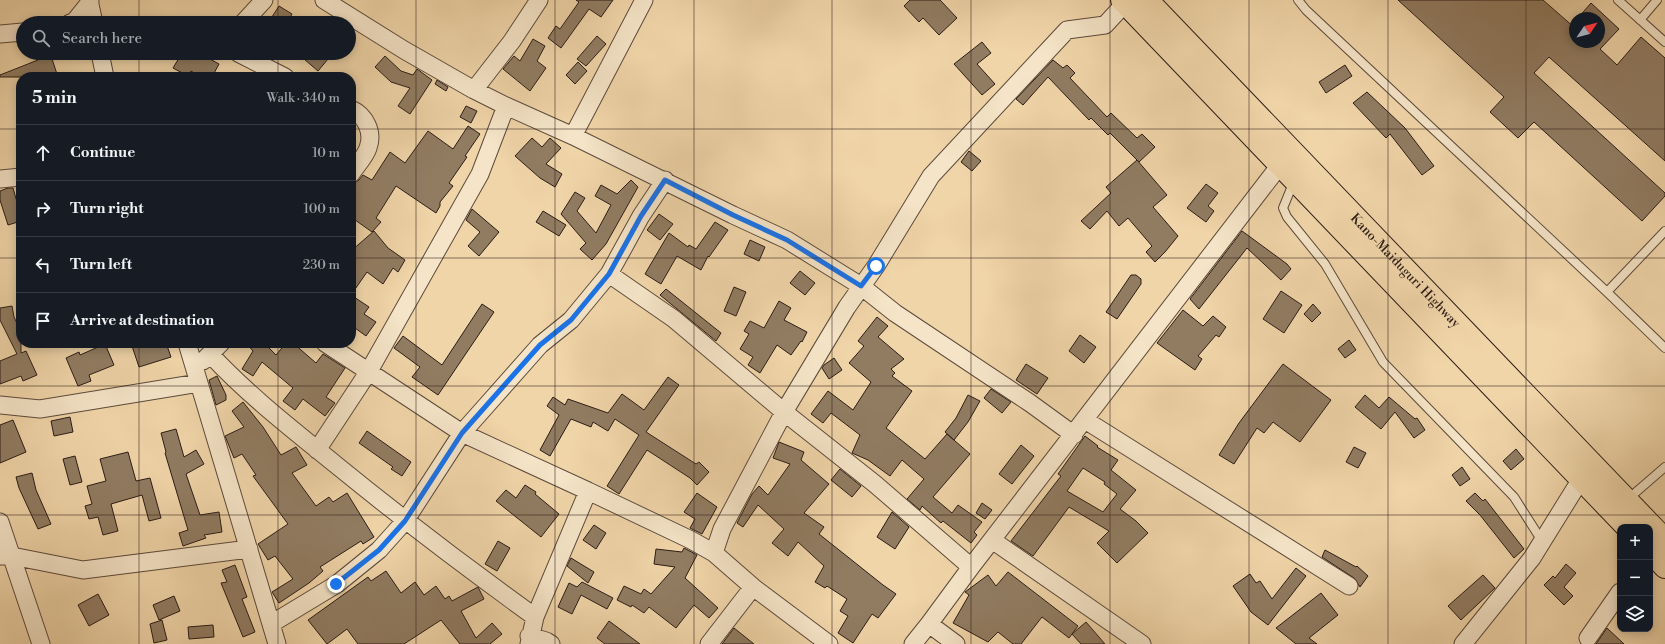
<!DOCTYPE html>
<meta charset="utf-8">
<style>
:root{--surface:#171b24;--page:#242831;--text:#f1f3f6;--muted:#9ea1a6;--line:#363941}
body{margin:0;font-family:"Libre Bodoni",serif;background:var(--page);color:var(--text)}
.controls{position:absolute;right:12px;bottom:12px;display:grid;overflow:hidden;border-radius:8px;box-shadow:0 2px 10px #0003}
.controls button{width:36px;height:36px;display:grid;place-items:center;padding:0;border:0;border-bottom:1px solid var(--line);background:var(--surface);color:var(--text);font:20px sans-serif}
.compass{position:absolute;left:1569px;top:12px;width:36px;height:36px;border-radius:50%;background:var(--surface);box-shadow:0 2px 10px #0003;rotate:55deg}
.stop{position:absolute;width:12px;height:12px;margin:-9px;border:3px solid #1a73e8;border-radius:50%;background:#fff}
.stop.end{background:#1a73e8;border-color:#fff;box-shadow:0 1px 4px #0008}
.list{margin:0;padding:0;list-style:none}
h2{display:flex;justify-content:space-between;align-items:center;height:52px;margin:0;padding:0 16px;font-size:17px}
h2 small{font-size:13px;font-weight:400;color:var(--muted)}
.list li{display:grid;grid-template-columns:26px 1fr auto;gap:12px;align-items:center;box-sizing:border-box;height:56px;padding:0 16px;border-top:1px solid var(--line)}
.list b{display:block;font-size:15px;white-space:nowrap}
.list em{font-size:13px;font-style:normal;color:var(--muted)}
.icon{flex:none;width:22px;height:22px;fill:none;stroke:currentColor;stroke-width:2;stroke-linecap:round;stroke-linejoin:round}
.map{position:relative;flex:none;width:1665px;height:644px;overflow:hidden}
.search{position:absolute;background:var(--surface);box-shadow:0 2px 10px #0003;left:16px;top:16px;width:340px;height:44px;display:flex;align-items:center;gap:10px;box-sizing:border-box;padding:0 14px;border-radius:22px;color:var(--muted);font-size:15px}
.panel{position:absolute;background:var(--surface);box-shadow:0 2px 10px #0003;left:16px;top:72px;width:340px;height:276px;border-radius:16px}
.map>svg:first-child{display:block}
.building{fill:#917c62;stroke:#2b1c16;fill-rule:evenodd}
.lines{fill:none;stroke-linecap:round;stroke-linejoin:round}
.lane-casing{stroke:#5c4a3b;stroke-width:10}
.street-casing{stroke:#5c4a3b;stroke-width:19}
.highway-casing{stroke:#2b1c16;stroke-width:24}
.lane{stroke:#f5e4c7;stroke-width:8}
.street{stroke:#f5e4c7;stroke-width:17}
.highway{stroke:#f0d5a9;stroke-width:22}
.route{stroke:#1a73e8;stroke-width:5}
.grid{fill:none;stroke:#2b1c16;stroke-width:1;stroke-opacity:0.55}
.labels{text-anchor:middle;stroke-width:3;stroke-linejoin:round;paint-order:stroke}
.street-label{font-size:13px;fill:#2b1c16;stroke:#f5e4c7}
</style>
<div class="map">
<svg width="1665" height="644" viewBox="0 0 1665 644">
<rect width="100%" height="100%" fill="#f0d5a9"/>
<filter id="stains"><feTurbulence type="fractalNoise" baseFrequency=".005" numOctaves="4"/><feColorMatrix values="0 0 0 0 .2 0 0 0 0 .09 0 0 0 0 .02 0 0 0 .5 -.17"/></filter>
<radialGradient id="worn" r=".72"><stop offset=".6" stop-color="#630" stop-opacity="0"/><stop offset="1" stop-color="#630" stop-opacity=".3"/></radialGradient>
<!-- building -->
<path class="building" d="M576 0H613L601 17 589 9 561 48 548 38 556 26 560 29 579 2Z
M910 0H940L957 18 939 35 923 18 919 22 904 6Z
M1398 0H1543L1575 28V42H1599V18H1578L1591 3 1619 29 1600 49 1617 65 1641 37 1665 58V161L1549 57 1534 73 1665 193V196L1642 221 1534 122 1518 138 1490 112 1504 97Z
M279 6 292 14 287 23H268Z
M597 36 606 44 586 66 577 59Z
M533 39 545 46 537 61 546 68 530 91 503 69 514 56 520 61Z
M982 42 991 53 977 64 995 84 982 95 954 64Z
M35 53H50L58 77H0V75L38 60Z
M182 53H199L219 64 212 77H201L191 71 188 76 173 68Z
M297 53H333L318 71Z
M385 56 401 71 413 75 417 69 432 80 410 114 398 106 410 88 391 82 375 67Z
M1053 60 1063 68 1067 65 1075 73 1070 78 1107 117 1111 113 1137 138 1142 134 1155 147 1139 162 1110 133 1108 135 1091 118 1089 120 1048 77 1023 105 1016 99Z
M578 62 587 71 575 84 566 75Z
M1345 65 1352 76 1326 93 1319 82Z
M437 80 448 87 446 91 435 84Z
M1367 92 1405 128 1434 166 1422 175 1390 134 1386 138 1353 103Z
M466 106 477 111 471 123 460 117Z
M468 126 480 134 465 156 467 157 449 183 453 186 440 202V206L436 213 396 186 376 218 381 222 372 232 351 217V185L359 180 363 175 372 180 390 152 405 163 428 131 453 149Z
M532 138 542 147 550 138 561 148 546 164 562 174 555 187 540 178 515 156Z
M969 151 981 161 972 171 961 162Z
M1137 160 1167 195 1153 207 1178 236 1165 252 1155 262 1146 252 1152 246 1128 218 1119 226 1107 211 1090 229 1081 221 1111 193 1106 187Z
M631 180 638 187 606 244 592 260 580 249 586 243 561 214 575 192 585 198 577 211 596 233 611 205 595 196 601 185 617 194Z
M1206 184 1218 193 1208 206 1214 211 1206 222 1187 208Z
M8 188H13L21 216V221L8 225 0 200V191Z
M472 209 499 232 479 256 468 246 480 232 466 220Z
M543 211 566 225 559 236 536 222Z
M659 214 673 224 660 240 647 230Z
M715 222 728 230 709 257 708 256 701 270 677 256 661 284 645 274 669 233 688 247 689 245 696 249Z
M374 231 388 248 405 260 398 272 393 268 383 284 367 272 351 295 369 307 364 314 376 322 366 336 355 328 351 334V251Z
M1242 231 1287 264 1291 269 1281 280 1247 248 1199 309 1190 299Z
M750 240 765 247 759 261 744 254Z
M800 271 815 283 805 295 790 283Z
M1131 275H1136L1141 279V284L1117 319 1106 312Z
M734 287 746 292 736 316 724 311Z
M666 289 721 333 716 341 660 295Z
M1281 291 1302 305 1284 333 1263 319Z
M779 301 791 308 784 320 807 332 802 342 801 341 791 355 777 345 760 373 748 365 753 357 740 349 749 334 744 331 750 321 764 328Z
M482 304 494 312 438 395 412 377 420 367 394 348 403 336 442 365Z
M1313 304 1321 313 1312 322 1304 314Z
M12 306 14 317 21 332V353L26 351 37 375 23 381 21 376 0 384V361L17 354 0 320V308Z
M1183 310 1203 326 1213 316 1226 327 1219 337 1216 335 1198 356 1202 359 1195 370 1157 343Z
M877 317 888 326 878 337 904 359 891 369 895 373 892 376 912 391 886 428 925 459 947 434 970 454 933 497 952 513 958 505 982 522 974 532 977 535 971 543 943 521 941 523 922 506 920 510 907 499 924 479 902 460 890 476 868 460 852 453 860 435 831 413 823 423 811 414 828 391 853 410 871 382 849 363 864 346 858 341Z
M1080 335 1096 347 1084 363 1069 351Z
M1349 340 1356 350 1345 358 1338 349Z
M131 343H166L171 357 139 367Z
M246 343H264L276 355 286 343H293L316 363 323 354 345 368 326 397 335 403 325 416 303 399 295 410 283 401 293 388 262 362 253 376 242 369 253 351Z
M105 344 114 365 89 375 91 381 78 386 66 358 79 352 80 355Z
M834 358 842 370 829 379 822 368 824 365Z
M1026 364 1048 378 1037 394 1016 380Z
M1283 364 1331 400 1300 442 1273 422 1264 433 1257 428 1234 464 1219 455 1239 423Z
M217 376 226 395V400L216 405 209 380Z
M668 377 679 385 646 432 696 464 699 462 709 472 697 485 690 478 647 450 619 494 607 486 639 435 615 419 608 431 593 422 591 427 571 419 550 456 540 450 559 415 547 406 553 397 565 405 568 399 608 413 622 394 644 410Z
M991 389 1011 402 1002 413 984 398Z
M968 395 980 401 968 422 954 440 945 432 956 418Z
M1365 395 1379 408 1389 397 1415 419 1417 418 1425 430 1414 438 1395 412 1381 429 1355 407Z
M243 402 263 427 281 455 296 447 307 465 292 473 316 506 329 497 333 502 347 493 374 537 363 544 361 541 320 567 323 571 309 583 279 603 272 592 293 579 275 556 268 560 258 544 288 524 253 476 256 475 242 454 234 458 225 436 244 427 232 411Z
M70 417 73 432 54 436 51 421Z
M13 420 26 452 0 463V425Z
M176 429 184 457 196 450 204 464 186 474 200 515 219 512 222 532 204 535 206 538 183 546 179 533 188 530 165 453 166 452 161 433Z
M367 431 411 462 402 476 391 469 393 467 359 443Z
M1085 436 1098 446 1097 447 1118 460 1111 470 1136 490 1120 509 1136 521 1148 533 1117 563 1097 543 1109 531 1069 507 1033 556 1011 541 1061 476 1058 474ZM1083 468 1105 482 1104 484 1117 494 1103 512 1067 491Z
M779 442 804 452 801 460 829 484 804 513 824 527 819 534 883 585 896 594 878 618 872 614 853 643 838 633 848 616 840 611 847 599 827 586 825 588 815 582 824 566 798 542 788 556 772 543 784 529 758 505 743 527 737 523 752 494 759 486 768 495 790 464 773 458Z
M1021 445 1034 456 1012 484 999 474Z
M1354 447 1366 453 1358 468 1346 462Z
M1516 449 1524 459 1511 470 1503 461Z
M128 452 136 481 150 478 161 518 149 521 142 495 111 504 118 531 103 535 98 517 89 519 85 506 92 504 87 486 106 481 100 459Z
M75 456 82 482 70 485 63 459Z
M1462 467 1470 479 1460 486 1452 475Z
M840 469 861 486 852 497 831 480Z
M32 473 36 490 51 524 38 529 19 488 16 477Z
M525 485 536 492 535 494 559 514 541 537 496 501 506 490 516 498Z
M697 493 717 507 702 534 690 528 695 519 684 512Z
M1475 493 1483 501 1485 499 1524 549 1514 558 1480 515 1466 501Z
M982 503 992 510 985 519 976 513Z
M892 512 909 527 895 549 877 537Z
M594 525 606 533 596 549 583 540Z
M498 541 510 548 497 571 485 564Z
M684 548 697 555 685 578 718 608 709 618 694 605 676 628 649 607 644 613 632 605 631 607 617 600 624 586 641 594 644 589 651 594 675 567 654 564 656 549 682 552Z
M1325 550 1356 567 1357 566 1368 576 1360 587 1354 578 1322 557Z
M571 558 594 572 588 583 567 566Z
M1566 564 1576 573 1564 587 1573 596 1564 605 1544 585 1553 576 1555 578Z
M235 565 247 597 242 599 255 632 243 637 221 583 227 582 222 570Z
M1296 568 1306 576 1268 625 1251 612 1233 586 1250 574 1256 583 1260 581 1272 599Z
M386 571 401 593 415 582 424 595 436 586 445 599 449 596 452 601 478 587 484 599 461 611 476 638 492 623 502 634 490 644H460L441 620 404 644H358L347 629 327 644 308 620 368 577 371 581Z
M1008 572 1078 626 1069 638 1042 617 1021 644H1013L998 632 988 642 953 623 969 595 965 592 988 575 996 586Z
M1483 575 1495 588 1461 620 1448 606Z
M582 582 613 598 607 609 581 595 572 614 558 607 569 583 577 587Z
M1321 593 1338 615 1309 638 1317 644H1296L1276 628Z
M98 594 109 615 89 626 78 605Z
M174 596 180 611 159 620 153 605Z
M162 620 167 640 154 643 150 624Z
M609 621 640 644H605L597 638Z
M1086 622 1105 644H1081L1072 634Z
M213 625 214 637 189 639 188 627Z
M734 628 754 644H722Z
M1607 628 1624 644H1596Z"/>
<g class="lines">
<defs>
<path id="lane" d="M1298 0 1306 10 1607 292 1665 348
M1618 0 1665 42
M1640 20 1657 0
M1294 181 1283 208 1287 217 1325 264 1383 362 1514 497 1542 541
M1607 292 1665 231
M1628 499 1665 467"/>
<path id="street" d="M89 0 94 23
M324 0 404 50 474 90 506 106 573 136 733 215 787 240 861 286 895 313 1030 403 1074 435
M70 23 74 22 90 2
M243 23 264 0
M0 34 23 32
M100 53 105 77
M238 53 285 77
M474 90 512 41 539 0
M351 109C365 115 374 132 368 148 365 157 356 166 351 174
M573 136 644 0
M0 179 21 177
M609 274 674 319 784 412 875 484 971 567
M187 343 277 644
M325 343 462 433 588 491
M210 354C248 395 292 429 335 464 400 517 467 568 535 617
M203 361 221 343
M0 405 40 409 199 383
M1085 420 1349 586
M317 450 369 371 480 174 506 106
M0 522 41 644
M992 540 1142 644
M714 553 722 529 784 412 847 307 876 266 931 176 1067 30 1105 25 1128 0
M0 556H12L83 570 249 549
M271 624 337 584 379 550 405 521 462 433 540 345 571 320 609 274 641 216 665 180
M529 636 546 641 551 644
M1588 638 1620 592
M529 644 535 617 588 491 691 540 714 553 753 587 829 644
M709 644 753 587
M913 644 929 624
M956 644 929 624 971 567 1280 165
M1463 644 1532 558 1581 479"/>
<g id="highway">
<path d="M1122 0 1627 527"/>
<path id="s1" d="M1147 0 1665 540"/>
<path d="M1650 551 1665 567"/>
</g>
</defs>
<!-- lane casing -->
<use href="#lane" class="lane-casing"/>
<!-- street casing -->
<use href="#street" class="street-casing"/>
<!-- highway casing -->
<use href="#highway" class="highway-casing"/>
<!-- lane -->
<use href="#lane" class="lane"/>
<!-- street -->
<use href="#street" class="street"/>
<!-- highway -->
<use href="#highway" class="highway"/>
</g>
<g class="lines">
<!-- route -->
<path class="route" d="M336 584 379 550 405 521 462 433 540 345 571 320 609 274 641 216 665 180 733 215 787 240 861 286 876 266"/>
</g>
<!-- grid -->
<path class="grid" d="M139 0V23M278 0V23M416 0V644M555 0V644M694 0V644M832 0V644M971 0V644M1110 0V644M1249 0V644M1388 0V644M1526 0V644M139 53V77M278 53V77M0 129H21M351 129H1665M0 258H21M351 258H1665M139 343V644M278 343V644M0 386H1665M0 515H1665"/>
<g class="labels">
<!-- street labels -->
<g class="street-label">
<text dy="5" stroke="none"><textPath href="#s1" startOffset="374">Kano-Maiduguri Highway</textPath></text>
</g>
</g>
<rect width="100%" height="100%" filter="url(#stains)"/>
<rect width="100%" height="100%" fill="url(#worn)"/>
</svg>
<div class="controls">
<button>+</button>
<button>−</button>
<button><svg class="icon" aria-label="layers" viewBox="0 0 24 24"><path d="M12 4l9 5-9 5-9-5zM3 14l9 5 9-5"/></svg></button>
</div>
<svg class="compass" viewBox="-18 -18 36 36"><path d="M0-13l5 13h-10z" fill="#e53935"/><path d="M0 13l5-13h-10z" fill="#9ea1a6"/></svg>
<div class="stop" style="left:876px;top:266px"></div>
<div class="stop end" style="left:336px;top:584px"></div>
<div class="search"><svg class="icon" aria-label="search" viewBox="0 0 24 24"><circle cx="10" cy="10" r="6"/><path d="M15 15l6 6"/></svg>Search here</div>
<section class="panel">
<h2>5 min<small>Walk · 340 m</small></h2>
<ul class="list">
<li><svg class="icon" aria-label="ahead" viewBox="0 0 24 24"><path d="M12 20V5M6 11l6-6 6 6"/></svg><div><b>Continue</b></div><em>10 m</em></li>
<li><svg class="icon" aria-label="right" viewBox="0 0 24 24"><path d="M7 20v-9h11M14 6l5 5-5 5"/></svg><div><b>Turn right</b></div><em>100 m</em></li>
<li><svg class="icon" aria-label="left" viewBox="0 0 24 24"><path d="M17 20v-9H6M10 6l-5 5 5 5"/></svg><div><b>Turn left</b></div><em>230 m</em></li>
<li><svg class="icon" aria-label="arrive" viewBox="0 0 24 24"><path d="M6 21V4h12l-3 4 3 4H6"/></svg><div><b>Arrive at destination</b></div></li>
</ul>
</section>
</div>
